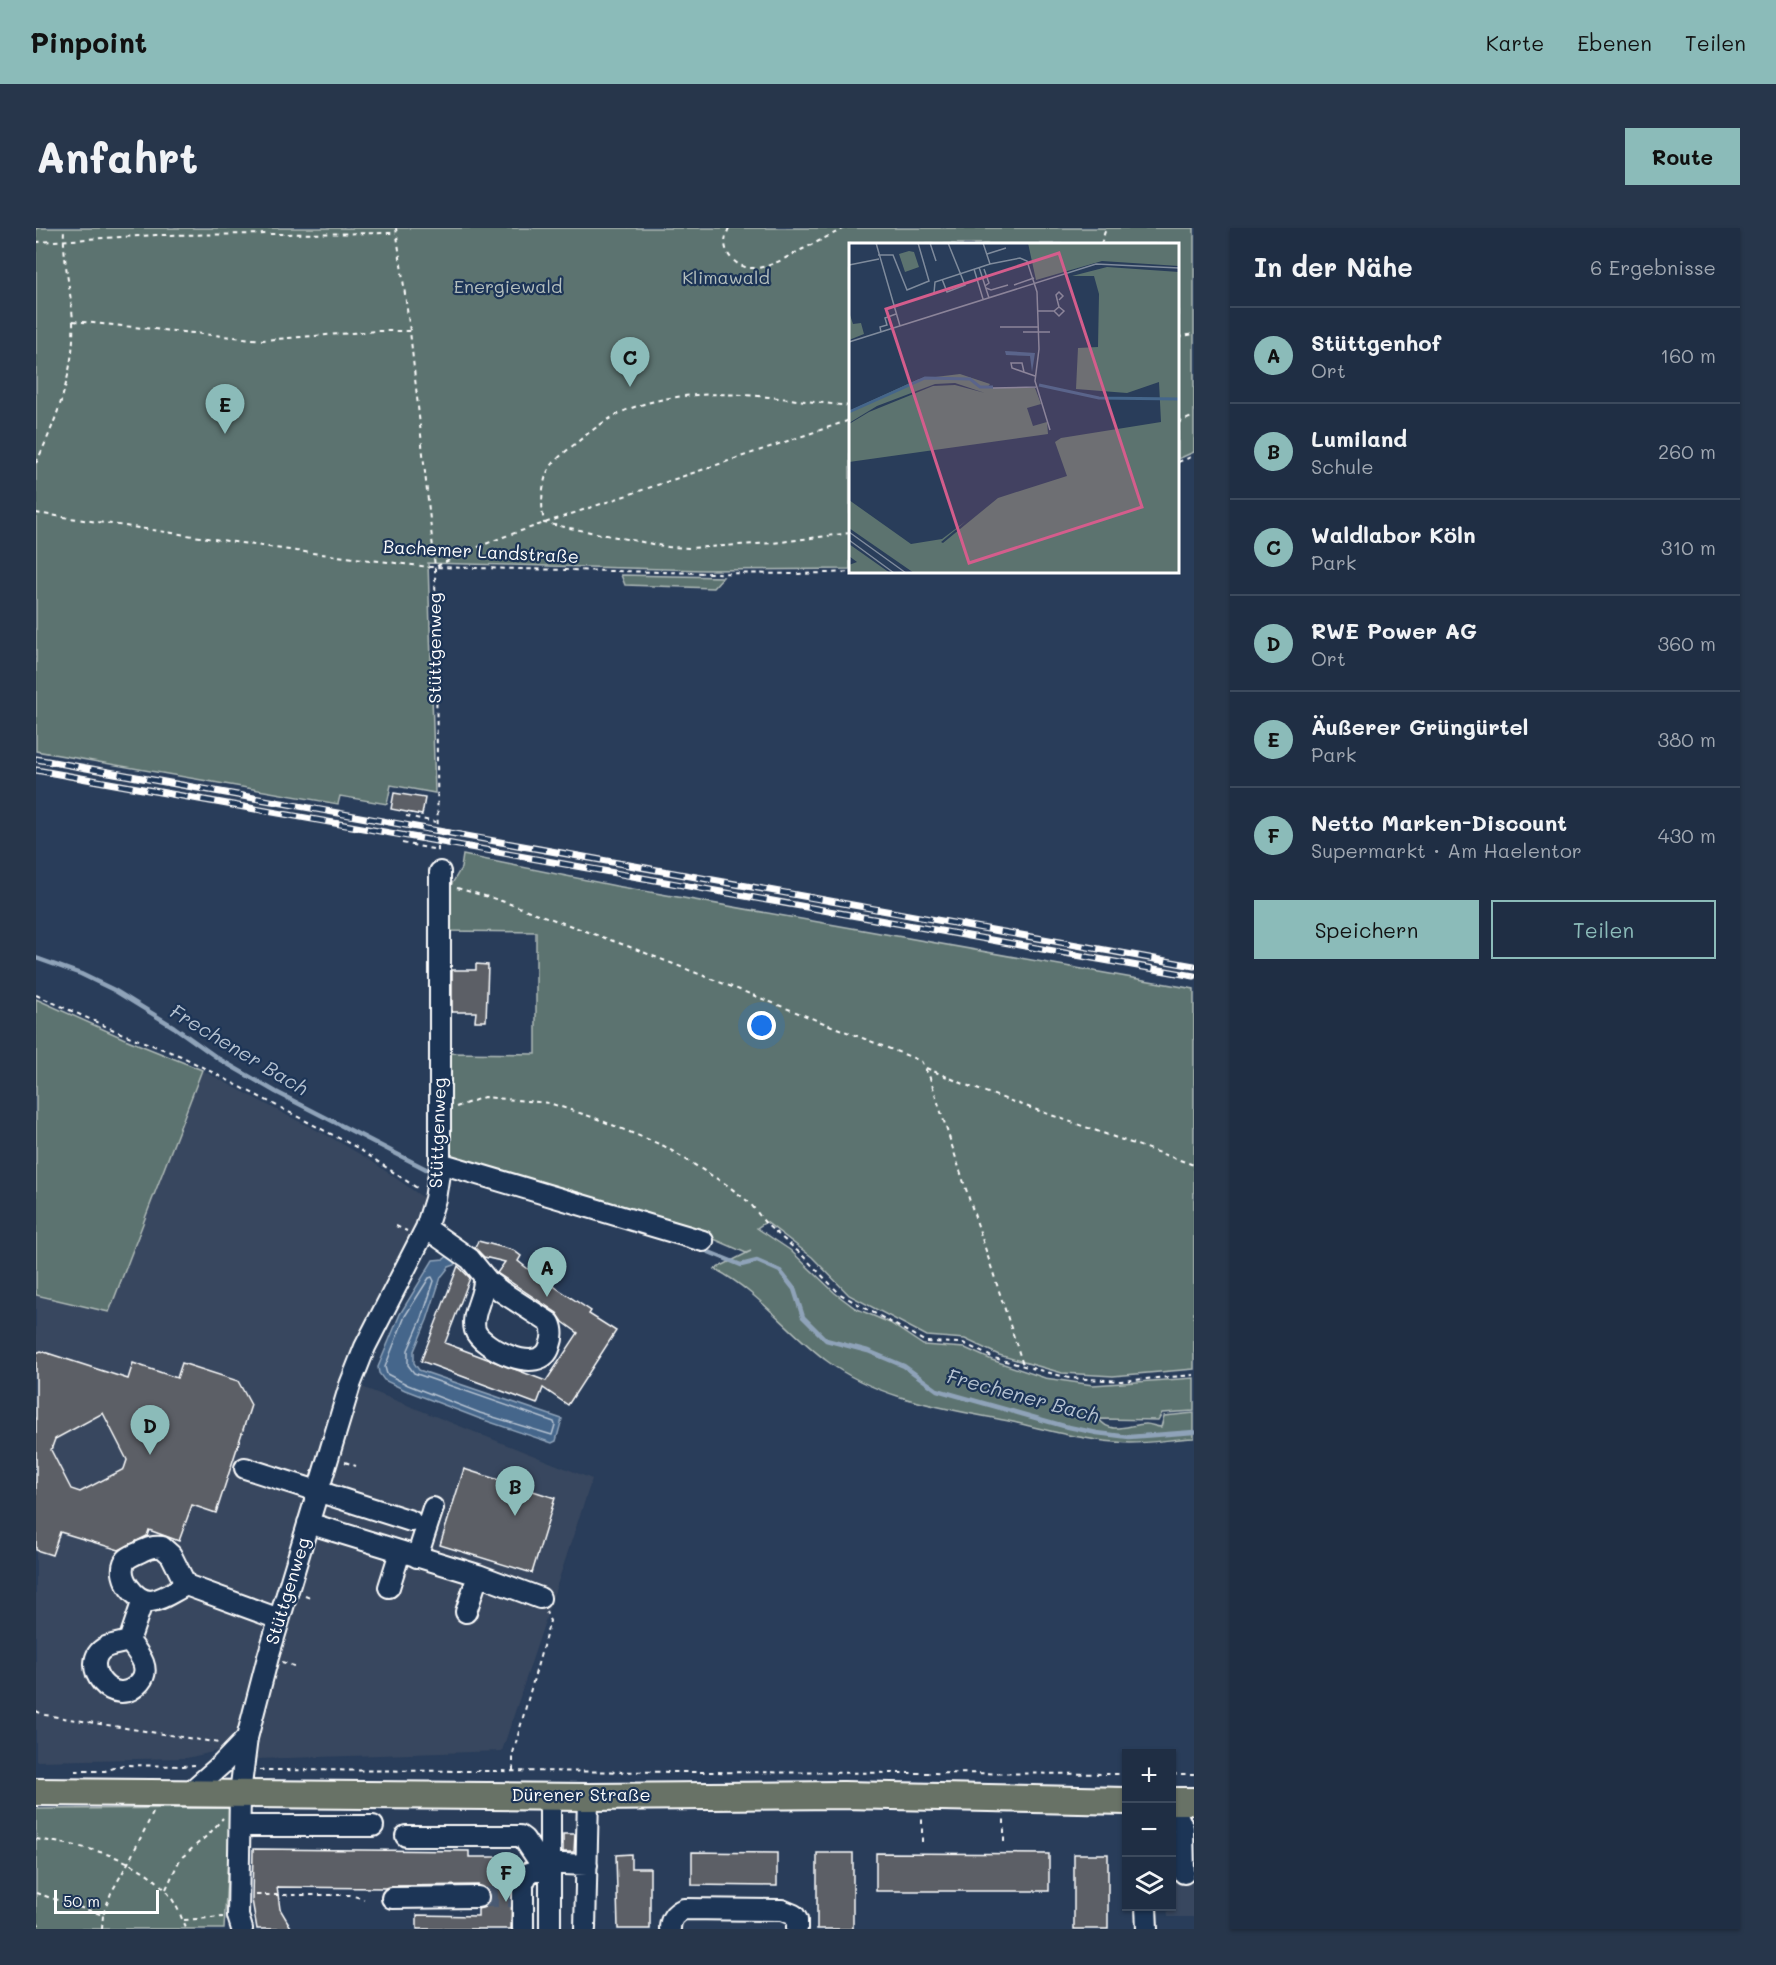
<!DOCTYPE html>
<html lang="de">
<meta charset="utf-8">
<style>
:root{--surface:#1f2e44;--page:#27364b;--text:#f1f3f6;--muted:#a1a8b2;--line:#3c4a5d;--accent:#8bbbb9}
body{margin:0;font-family:Mali,sans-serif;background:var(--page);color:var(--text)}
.controls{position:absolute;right:18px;bottom:18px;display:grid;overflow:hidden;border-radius:0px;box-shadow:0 2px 4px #0004}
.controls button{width:54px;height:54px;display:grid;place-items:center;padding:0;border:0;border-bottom:2px solid var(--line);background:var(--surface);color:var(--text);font:30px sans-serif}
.scale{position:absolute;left:18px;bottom:15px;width:105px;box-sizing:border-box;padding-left:6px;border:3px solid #fff;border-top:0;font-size:16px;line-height:21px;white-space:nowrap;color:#fff;-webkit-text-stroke:4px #1d3557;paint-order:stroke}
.you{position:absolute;left:726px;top:798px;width:21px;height:21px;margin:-15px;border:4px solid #fff;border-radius:50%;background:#1a73e8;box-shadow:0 0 0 9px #1a73e833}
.badge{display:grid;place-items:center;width:39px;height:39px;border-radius:50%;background:var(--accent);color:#111;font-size:20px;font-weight:700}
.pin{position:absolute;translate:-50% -50px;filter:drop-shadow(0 2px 3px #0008)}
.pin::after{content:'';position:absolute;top:32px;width:21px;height:18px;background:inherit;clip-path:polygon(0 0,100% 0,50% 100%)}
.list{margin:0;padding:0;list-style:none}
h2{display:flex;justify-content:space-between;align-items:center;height:78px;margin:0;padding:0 24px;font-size:26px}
h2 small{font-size:20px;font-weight:400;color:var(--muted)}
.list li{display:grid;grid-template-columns:39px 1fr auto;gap:18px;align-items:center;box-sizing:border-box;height:96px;padding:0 24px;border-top:2px solid var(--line)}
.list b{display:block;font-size:22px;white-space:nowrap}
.list p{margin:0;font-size:20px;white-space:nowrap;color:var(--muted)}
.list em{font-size:20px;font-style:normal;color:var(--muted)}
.actions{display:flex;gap:12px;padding:18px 24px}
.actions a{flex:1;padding:14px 0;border:2px solid var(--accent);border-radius:0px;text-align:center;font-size:21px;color:var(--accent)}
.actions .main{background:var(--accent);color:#111}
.icon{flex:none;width:33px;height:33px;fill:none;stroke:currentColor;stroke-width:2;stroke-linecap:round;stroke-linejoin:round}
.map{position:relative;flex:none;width:1158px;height:1701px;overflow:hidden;border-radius:0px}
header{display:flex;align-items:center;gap:36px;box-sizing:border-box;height:84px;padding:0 30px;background:var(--accent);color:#111}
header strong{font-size:28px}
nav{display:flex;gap:33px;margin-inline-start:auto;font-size:21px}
.intro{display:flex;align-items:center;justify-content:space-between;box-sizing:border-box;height:144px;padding:0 36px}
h1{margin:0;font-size:42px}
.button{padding:15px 27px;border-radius:0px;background:var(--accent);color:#111;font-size:21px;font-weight:700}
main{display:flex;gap:36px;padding:0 36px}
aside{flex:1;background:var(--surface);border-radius:0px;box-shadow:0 2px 4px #0004}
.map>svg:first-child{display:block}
.built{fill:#38475e}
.green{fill:#5c736f;stroke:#aeb9b7;stroke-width:1.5}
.water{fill:#45668b;stroke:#8fa3b9;stroke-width:1.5}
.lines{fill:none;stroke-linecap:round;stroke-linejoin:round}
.shore{stroke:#b5c2d1;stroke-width:1.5}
.stream{stroke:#8fa3b9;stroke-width:4.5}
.building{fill:#5b5f66;stroke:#fff;stroke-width:1.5;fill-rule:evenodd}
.minor-tunnel{stroke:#495a73;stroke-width:20;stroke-dasharray:20 10;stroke-linecap:butt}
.minor-casing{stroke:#fff;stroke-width:24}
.major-casing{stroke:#fff;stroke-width:30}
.path{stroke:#fff;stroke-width:2;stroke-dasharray:4.5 4.5;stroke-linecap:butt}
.minor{stroke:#1d3557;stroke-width:20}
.major{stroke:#687266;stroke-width:26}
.rail-casing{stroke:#fff;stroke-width:7}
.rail{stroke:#1d3557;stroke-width:4.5;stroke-dasharray:14;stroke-linecap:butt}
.labels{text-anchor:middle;stroke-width:4.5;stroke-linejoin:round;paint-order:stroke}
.park-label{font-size:18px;fill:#b6c0be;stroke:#1d3557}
.street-label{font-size:18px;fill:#fff;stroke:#1d3557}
.water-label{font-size:20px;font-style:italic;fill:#b5c2d1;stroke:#1d3557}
.inset-river{fill:none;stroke:#45668b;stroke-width:3}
.inset-road{fill:none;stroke:#7f8b9c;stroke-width:1.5}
.view{fill:#d45d8c;fill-opacity:0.15;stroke:#d45d8c;stroke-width:3}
.inset-edge{fill:none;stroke:#fff;stroke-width:3}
</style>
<header>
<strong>Pinpoint</strong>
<nav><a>Karte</a><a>Ebenen</a><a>Teilen</a></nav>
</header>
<div class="intro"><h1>Anfahrt</h1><a class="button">Route</a></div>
<main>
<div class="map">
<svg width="1158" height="1701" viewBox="0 0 1158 1701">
<rect width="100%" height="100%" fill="#293d5a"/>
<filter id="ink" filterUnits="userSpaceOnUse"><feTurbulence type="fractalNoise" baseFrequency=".0167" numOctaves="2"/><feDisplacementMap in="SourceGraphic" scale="12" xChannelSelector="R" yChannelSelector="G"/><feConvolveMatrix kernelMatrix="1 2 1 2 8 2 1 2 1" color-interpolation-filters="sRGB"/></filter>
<g filter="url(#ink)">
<!-- built -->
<path class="built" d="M166 842 254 889 294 909 334 932 392 973 384 1001 306 1151 556 1251 466 1523 222 1531 181 1523 151 1530 0 1533V1067L73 1084Z
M1136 1591H1158V1689H1132L1131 1679 1136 1678Z"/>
<!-- green -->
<path class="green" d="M0 0H1158V224L1142 231V16H814V341L668 342 392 335 399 565 355 557 351 576 304 568 302 576 0 523Z
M585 347 687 349 677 360 589 357Z
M427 627 580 658 1158 761V1141L1077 1148 1026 1145 963 1127 929 1111 891 1108 813 1067 776 1029 730 994 721 1000 754 1022 799 1065 819 1080 854 1095 887 1117 929 1120 956 1132 1009 1150 1057 1157 1158 1150V1183L1126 1185 1122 1192 1063 1191C1075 1208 1094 1196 1110 1196 1115 1196 1120 1199 1125 1199L1128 1188 1158 1185V1210C1137 1211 1115 1215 1094 1215 1055 1214 1015 1203 977 1194 915 1181 844 1173 791 1133 752 1104 723 1064 679 1041L715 1023 710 1025 671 1008 411 930 409 825 500 826V704L408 703 409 668 425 640Z
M0 771 89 811 166 842 73 1084 0 1067Z
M195 1580 188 1701H0V1581Z"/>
<!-- water -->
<path class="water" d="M413 1027 421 1030 419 1037 413 1039 405 1049 391 1092 378 1123V1135L383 1142 523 1190 526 1191 520 1213 516 1215 442 1190 369 1162 348 1152 343 1145 342 1139 364 1086 397 1032 408 1031Z"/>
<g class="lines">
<!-- shore -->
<path class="shore" d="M396 1049 398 1053 386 1090 372 1122V1137L378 1145 518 1194 519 1197 516 1207 444 1185 372 1157 351 1146 349 1139 369 1088 393 1050Z"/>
<!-- stream -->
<path class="stream" d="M0 730 45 746 78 762 138 799 183 831 240 864 390 941
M663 1020 705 1037 721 1033 744 1043 758 1061 767 1089 790 1112 832 1123 868 1138 901 1162 1028 1198 1061 1205 1093 1209 1158 1204"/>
</g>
<!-- building -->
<path class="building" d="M358 565 389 570 386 587 355 581Z
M440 736 452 737 450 793H439L440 784H416V742H440Z
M442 1013 477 1022 485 1028 482 1033 492 1041 555 1083 553 1086 580 1103 532 1177 507 1160 501 1176 385 1133 422 1038 434 1050 409 1115 510 1153 542 1105 527 1094 521 1085 461 1045 469 1034 448 1029 439 1020Z
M5 1123 92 1151 97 1135 141 1150 146 1135 202 1153 215 1177 180 1285 156 1277 143 1313 113 1302 111 1308 83 1322 24 1304 16 1327 0 1322V1125ZM67 1185 91 1232 88 1241 44 1264 35 1261 15 1222 19 1211Z
M428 1241 519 1270 496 1345 404 1317Z
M527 1606H539L538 1624H527Z
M217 1621 433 1623V1629H462L461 1653H476L475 1701H381V1687L442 1688V1681L449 1679 454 1669 452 1662 442 1657 356 1658 349 1660 241 1659 244 1681 256 1701H221L216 1672Z
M656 1624 741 1625V1658L656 1657Z
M781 1625H817V1701H781Z
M840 1625 1013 1626V1663H840Z
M595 1626V1640H614V1701H582L580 1627Z
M1038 1626H1072V1701H1038Z"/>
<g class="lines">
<!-- minor-tunnel -->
<path class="minor-tunnel" d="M442 1669H481"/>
<defs>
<path id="minor" d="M404 935 667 1013
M390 1000 434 1031 452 1053 466 1064 514 1095C518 1103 517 1110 514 1118 505 1150 444 1119 439 1102 434 1085 450 1067 448 1048
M209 1240 375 1293
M272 1295 442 1347 504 1370
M381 1329 397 1280
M150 1357 135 1327 126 1319C117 1318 112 1320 104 1324 98 1327 91 1329 88 1335 82 1350 99 1373 115 1373 126 1372 140 1362 150 1357L243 1391
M353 1359 364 1324
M430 1384 442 1347
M93 1413C86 1415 77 1416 70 1419 40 1435 78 1485 104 1454 116 1440 102 1425 93 1413L107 1372
M153 1565 186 1536 211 1510
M1136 1576 1147 1600 1148 1645
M204 1598H337
M370 1608H484L488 1611 504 1635 551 1637
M356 1670 442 1669
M1110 1678 1111 1701
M206 1701 202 1688 204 1565 211 1510 232 1429 314 1157 329 1119 390 1000 399 971 404 939V644
M487 1701V1656L492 1645 500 1642H514
M514 1701V1567
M549 1701 552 1569
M634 1701C634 1691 639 1685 648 1681L746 1682 758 1687 761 1692V1701"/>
<path id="major" d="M0 1564 552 1569 807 1567 1090 1573
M1136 1573H1158"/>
</defs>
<!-- minor casing -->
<use href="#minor" class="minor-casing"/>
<!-- major casing -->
<use href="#major" class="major-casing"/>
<!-- path -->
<path class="path" d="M360 0 374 103 399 339 402 627
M693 0C688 11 687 20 695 30 716 53 746 31 767 21 781 14 795 7 809 0
M0 14 120 7 360 5
M1065 16 1070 0
M37 93 227 112 341 103H374
M1142 109 1158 106
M814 178C742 171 663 154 593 181 573 189 556 202 539 216 530 223 519 232 513 241 505 255 505 280 508 295L632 319 654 320 737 315 814 305
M1142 195 1158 188
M1142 234 1158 228
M0 235C18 198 35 153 37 111 39 74 26 37 28 0
M0 285 260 323 393 339 670 345 760 346 820 344
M401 338 432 323 467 309 814 192
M370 588 400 594
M366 615 402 622
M421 660 463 672 594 719 885 833 894 850 987 1137
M0 767 87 806 145 828 320 919 384 962
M890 840 935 859 1158 937
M420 879 448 869 513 875 559 890 628 918 691 957 714 975 730 996 765 1026 804 1066 890 1114 927 1115 958 1130 1033 1150 1085 1153 1158 1147
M360 998 371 1003
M309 1234 320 1238
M269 1368 277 1371
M246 1434 258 1438
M0 1483 9 1487 183 1515
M223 1542 1090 1546
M39 1543H69L87 1537 147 1538 159 1537
M477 1543V1525L514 1393 510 1384
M1136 1546H1158
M0 1611C60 1620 132 1633 149 1701
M886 1614V1589
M968 1614V1590
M130 1661 144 1631 174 1605 187 1590
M0 1665 67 1687 75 1665 92 1635 117 1585
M220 1667H314L328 1671
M148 1692 187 1689
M0 1694 8 1701
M66 1701 67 1687"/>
<!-- minor -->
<use href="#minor" class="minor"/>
<!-- major -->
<use href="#major" class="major"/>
<defs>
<path id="rail" d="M0 531 1158 738
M0 542 1158 748"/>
</defs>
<!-- rail casing -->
<use href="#rail" class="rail-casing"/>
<!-- rail -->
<use href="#rail" class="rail"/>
</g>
</g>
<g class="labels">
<!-- park labels -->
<g class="park-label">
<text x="690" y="56">Klimawald</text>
<text x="472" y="65">Energiewald</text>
</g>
<!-- street labels -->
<g class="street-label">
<text transform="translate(445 324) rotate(3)" y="6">Bachemer Landstraße</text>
<text transform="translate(399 420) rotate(-90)" y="6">Stüttgenweg</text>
<text transform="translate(402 905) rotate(-88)" y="6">Stüttgenweg</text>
<text transform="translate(252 1363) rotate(-73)" y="6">Stüttgenweg</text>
<text x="545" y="1573">Dürener Straße</text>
</g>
<!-- water labels -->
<g class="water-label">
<text transform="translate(203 822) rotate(31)" y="7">Frechener Bach</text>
<text transform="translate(987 1168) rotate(15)" y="7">Frechener Bach</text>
</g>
</g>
<!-- overview -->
<g transform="translate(813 15)">
<rect width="330" height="330" fill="#293d5a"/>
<path d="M179 0H330V23L253 18 187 37ZM60 8 65 9 70 24 56 29 50 11ZM258 24 330 29V330H65L0 285V257L62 301 93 296 117 278 92 299 94 300 149 255 218 233 206 199 212 195 312 179 310 139 278 150 227 146 229 105 249 104 250 51 245 33H223ZM0 69 4 81 12 80 15 91 0 97ZM111 131 141 141 138 145H186L192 161 178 165 184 183 198 179 199 191 0 219V181L20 169 84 143 106 142 136 150 106 140 86 141 28 163 0 180V168L70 136ZM0 301 41 330H0V322L8 319 0 313Z" fill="#5c736f"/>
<path d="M156 108 186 110 183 129 181 113 157 112Z" fill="#45668b"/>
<path class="inset-river" d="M190 142 250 155 330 156M0 169 76 135 121 136 131 144H144"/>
<path class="inset-road" d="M27 0 51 83M81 0 87 18M134 0 141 21M138 11 157 5M29 12H44L58 47 80 38 69 0M0 22 30 16M130 24 140 55M125 26 134 56M135 26 140 40 136 43M93 36 98 49 116 42 99 0M165 42 185 35M137 45 142 47 159 42M85 50 86 39 141 21 171 15 178 18 188 49 190 106 186 138 201 187M210 64 207 52 210 49 214 53 210 57M189 68H205L210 64 215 68 210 73 205 68M151 84H189M32 89 31 84 38 82 36 75 47 71M174 89H201M0 99 247 21 330 25M175 129 173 120H162L163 125 186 133M144 145 187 144M0 289 57 330M0 297 45 330"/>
<path class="view" d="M210 10 293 264 120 320 37 66Z"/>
<rect width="330" height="330" class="inset-edge"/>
</g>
</svg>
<div class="controls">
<button>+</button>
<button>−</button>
<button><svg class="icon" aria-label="layers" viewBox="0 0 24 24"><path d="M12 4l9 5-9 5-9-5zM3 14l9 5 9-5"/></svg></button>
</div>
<div class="scale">50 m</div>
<div class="you"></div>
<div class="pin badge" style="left:511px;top:1069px">A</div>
<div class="pin badge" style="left:479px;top:1288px">B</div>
<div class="pin badge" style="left:594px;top:159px">C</div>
<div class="pin badge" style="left:114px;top:1227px">D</div>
<div class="pin badge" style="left:189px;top:206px">E</div>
<div class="pin badge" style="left:470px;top:1674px">F</div>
</div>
<aside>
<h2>In der Nähe<small>6 Ergebnisse</small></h2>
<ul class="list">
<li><span class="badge">A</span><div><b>Stüttgenhof</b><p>Ort</p></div><em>160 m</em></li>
<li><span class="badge">B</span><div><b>Lumiland</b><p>Schule</p></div><em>260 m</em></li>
<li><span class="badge">C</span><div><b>Waldlabor Köln</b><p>Park</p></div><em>310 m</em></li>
<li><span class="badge">D</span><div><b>RWE Power AG</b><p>Ort</p></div><em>360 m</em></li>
<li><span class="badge">E</span><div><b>Äußerer Grüngürtel</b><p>Park</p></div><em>380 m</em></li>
<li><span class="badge">F</span><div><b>Netto Marken-Discount</b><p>Supermarkt · Am Haelentor</p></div><em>430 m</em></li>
</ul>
<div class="actions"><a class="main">Speichern</a><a>Teilen</a></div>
</aside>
</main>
